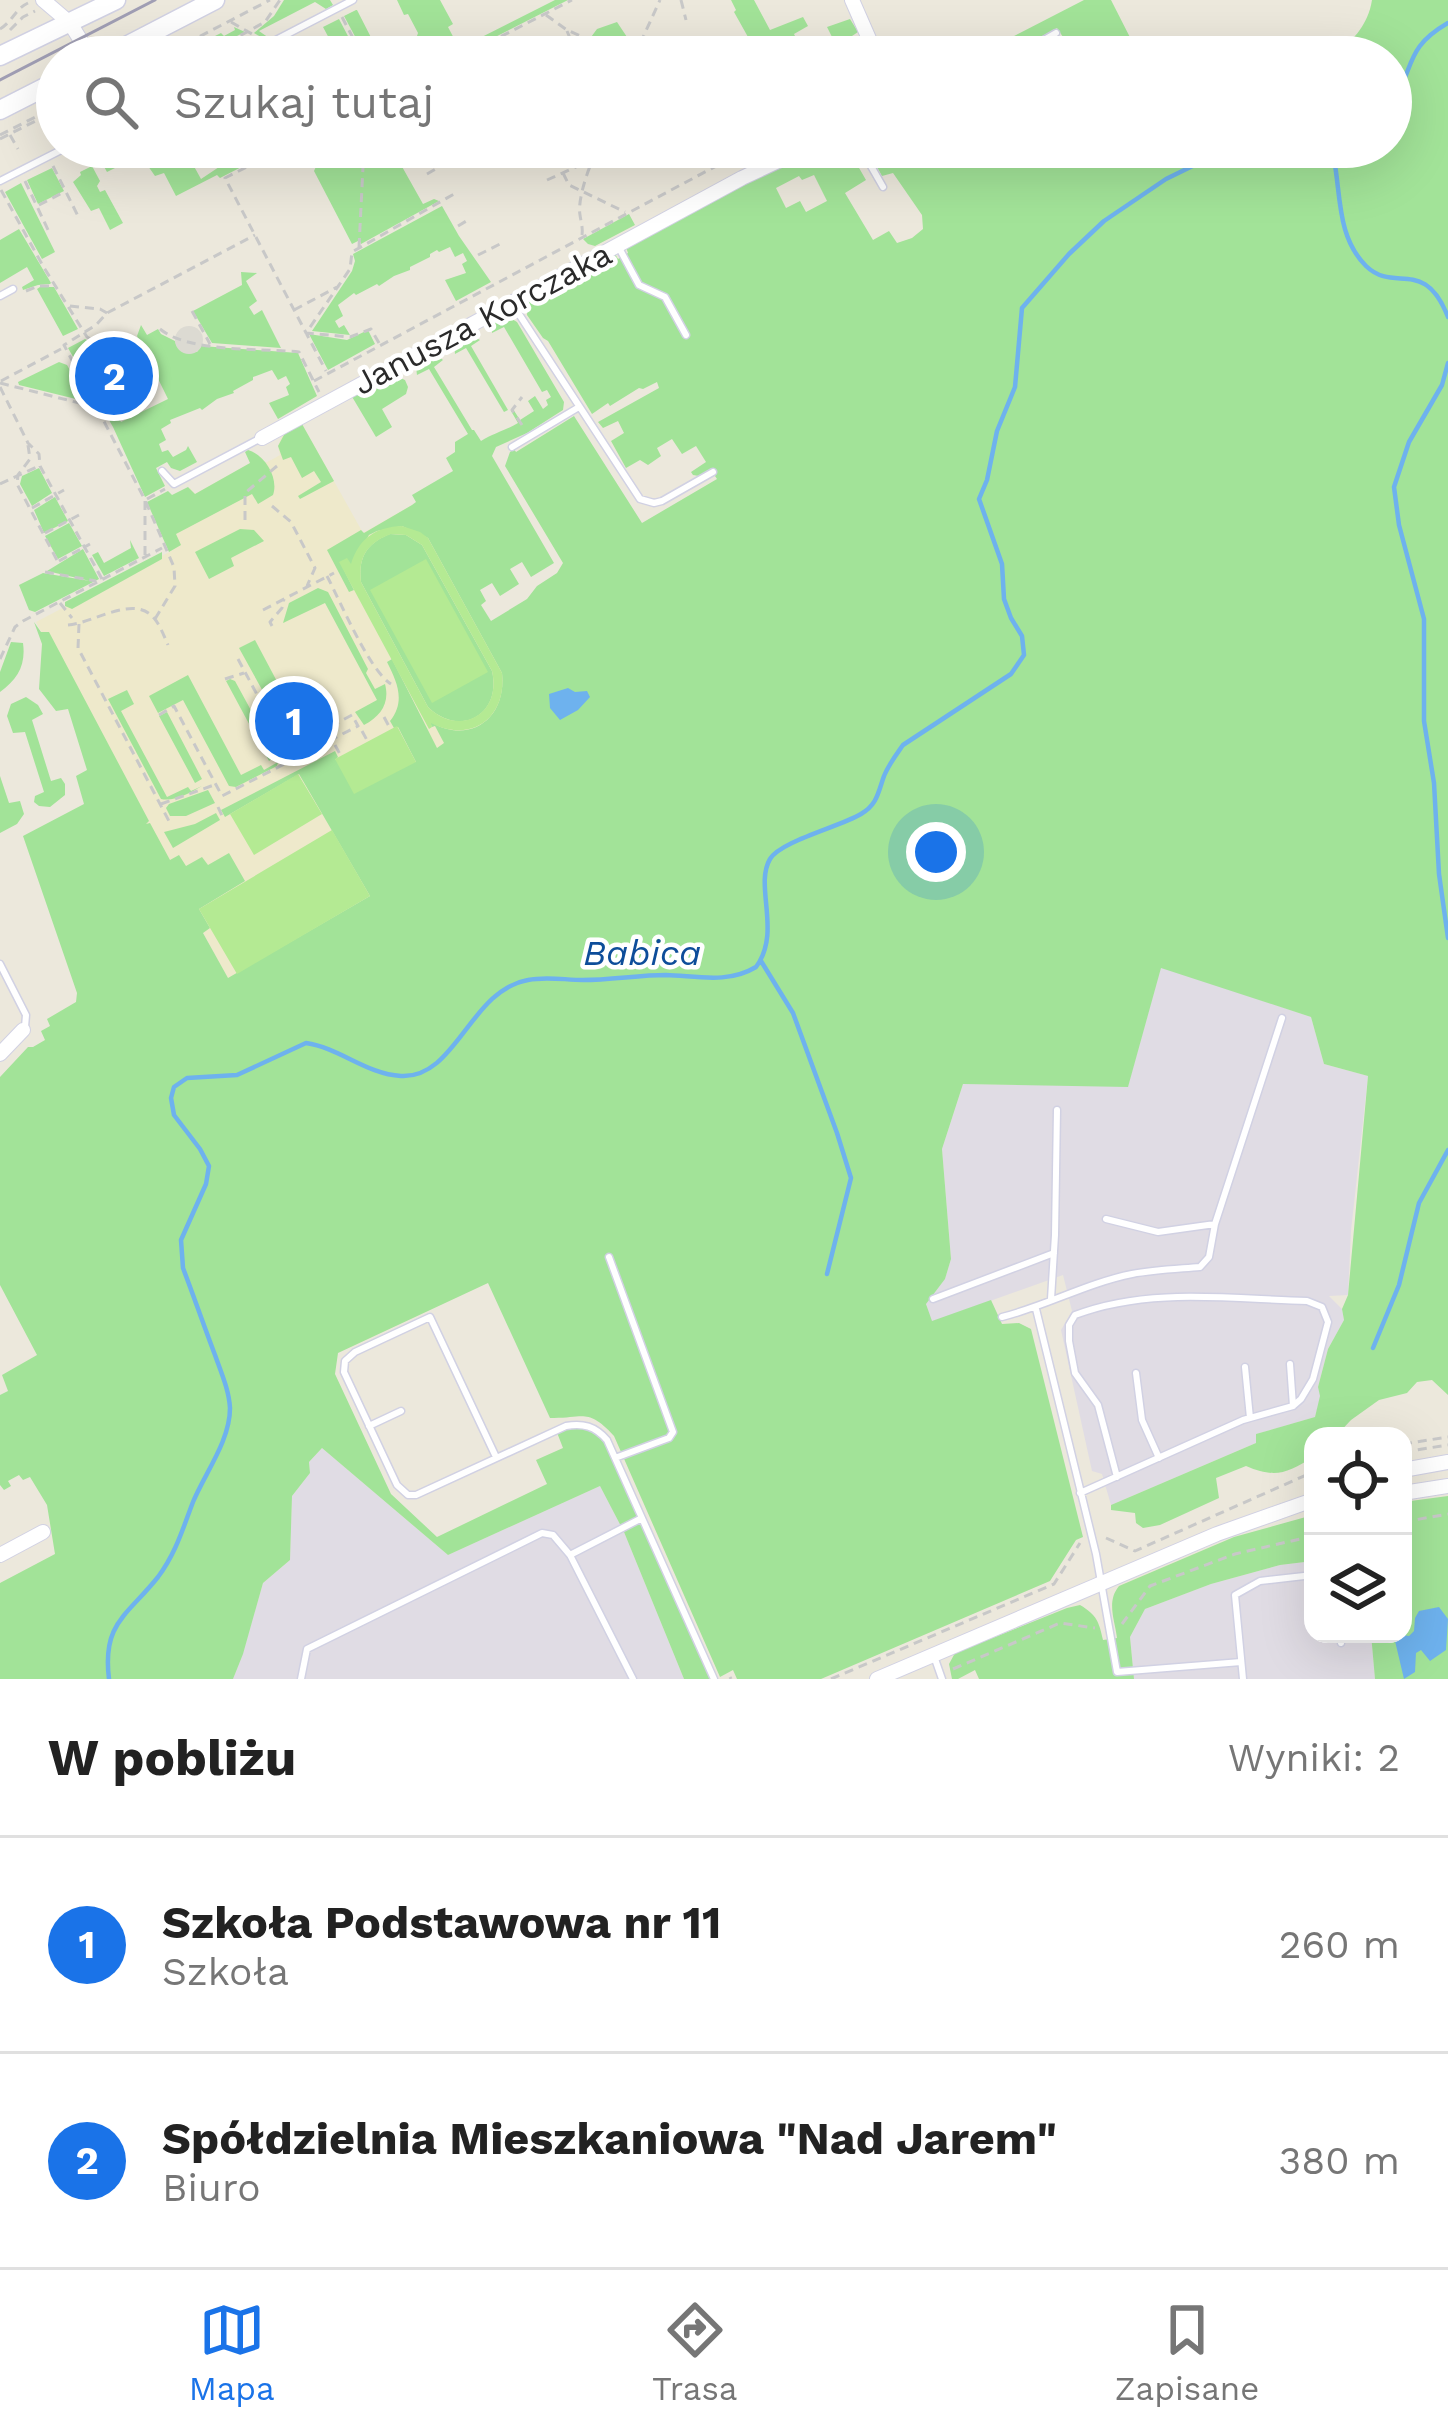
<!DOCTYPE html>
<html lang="pl">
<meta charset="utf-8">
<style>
:root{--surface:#fff;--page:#f2f2f2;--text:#222;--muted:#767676;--line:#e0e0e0;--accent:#1a73e8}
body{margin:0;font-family:"Work Sans",sans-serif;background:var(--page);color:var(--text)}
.controls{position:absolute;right:36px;bottom:36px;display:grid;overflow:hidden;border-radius:24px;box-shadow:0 12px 48px #0002}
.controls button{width:108px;height:108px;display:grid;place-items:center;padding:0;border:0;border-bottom:3px solid var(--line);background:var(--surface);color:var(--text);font:60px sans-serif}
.you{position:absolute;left:936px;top:852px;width:42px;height:42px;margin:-30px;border:9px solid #fff;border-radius:50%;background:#1a73e8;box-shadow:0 0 0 18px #1a73e833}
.badge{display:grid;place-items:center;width:78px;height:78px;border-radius:50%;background:var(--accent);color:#fff;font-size:39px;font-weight:700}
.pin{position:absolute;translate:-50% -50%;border:6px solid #fff;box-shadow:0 3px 12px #0006}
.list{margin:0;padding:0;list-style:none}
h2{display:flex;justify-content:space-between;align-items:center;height:156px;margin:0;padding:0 48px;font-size:51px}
h2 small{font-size:39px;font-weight:400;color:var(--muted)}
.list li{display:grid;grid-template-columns:78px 1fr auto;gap:36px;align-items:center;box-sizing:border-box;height:216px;padding:0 48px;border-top:3px solid var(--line)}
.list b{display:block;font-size:45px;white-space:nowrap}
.list p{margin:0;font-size:39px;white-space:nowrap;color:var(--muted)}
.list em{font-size:39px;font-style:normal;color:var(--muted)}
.icon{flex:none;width:66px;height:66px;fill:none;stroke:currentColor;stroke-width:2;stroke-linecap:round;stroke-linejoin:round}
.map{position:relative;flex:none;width:1448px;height:1679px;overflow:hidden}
.search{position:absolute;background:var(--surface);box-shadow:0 12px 48px #0002;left:36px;right:36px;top:36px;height:132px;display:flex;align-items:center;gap:30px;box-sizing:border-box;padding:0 42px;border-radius:66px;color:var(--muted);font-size:45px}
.sheet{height:588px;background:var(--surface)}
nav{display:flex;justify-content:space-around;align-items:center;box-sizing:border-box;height:168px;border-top:3px solid var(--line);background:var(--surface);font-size:33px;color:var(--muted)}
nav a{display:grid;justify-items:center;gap:6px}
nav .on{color:var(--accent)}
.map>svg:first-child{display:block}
.industrial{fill:#e0dce4}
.education{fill:#eee9cb}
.green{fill:#a2e398;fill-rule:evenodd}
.pitch{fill:#b4ea93;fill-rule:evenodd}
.plaza{fill:#dcdad2}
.water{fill:#6eb2ee}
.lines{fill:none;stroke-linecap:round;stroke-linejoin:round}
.stream{stroke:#6eb2ee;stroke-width:4.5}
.lane-casing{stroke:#d1d1e3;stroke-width:9}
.street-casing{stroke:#d1d1e3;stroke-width:16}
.secondary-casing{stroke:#d1d1e3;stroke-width:21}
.path{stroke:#c8c8c8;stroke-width:3;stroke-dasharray:9 6;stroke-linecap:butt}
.lane{stroke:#fff;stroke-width:6}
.street{stroke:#fff;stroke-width:14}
.secondary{stroke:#fff;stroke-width:18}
.tram{stroke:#a09eb4;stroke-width:3}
.labels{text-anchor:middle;stroke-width:9;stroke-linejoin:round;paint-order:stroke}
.street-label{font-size:33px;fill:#2a2a2a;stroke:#fff}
.water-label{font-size:36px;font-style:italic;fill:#0d4d9a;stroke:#fff}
</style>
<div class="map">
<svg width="1448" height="1679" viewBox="0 0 1448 1679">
<rect width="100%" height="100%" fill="#ece8dc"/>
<!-- industrial -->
<path class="industrial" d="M1161 967 1311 1017 1324 1064 1368 1076 1351 1231 1348 1295 1329 1296 1342 1309 1344 1320 1328 1349 1318 1387 1321 1396 1315 1417 1257 1434 1256 1443 1111 1505 1102 1474 1092 1471 1061 1330 1072 1311 1063 1275 931 1322 926 1303 945 1279 951 1259 942 1149 963 1084 1128 1086Z
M322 1448 448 1555 600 1486 624 1532 684 1679H233L243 1653 263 1583 290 1560 292 1496 310 1473 309 1462Z
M1313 1561V1634H1371L1375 1679H1134L1130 1637 1145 1609 1211 1584 1280 1565Z"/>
<!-- education -->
<path class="education" d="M302 424 363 533 412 505 531 702 375 893 228 979 36 622 173 550 152 506 190 488 195 494 261 457 265 463 273 459 280 455 278 446 282 436Z"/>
<!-- green -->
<path class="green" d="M284 0H330L333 5 326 9 315 2 259 31 269 38 266 40 254 33 274 16Z
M397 0H440L453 24 448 27 457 44 462 47 555 0H568L456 57H429L427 54 414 57 411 54 407 57H390L396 54 392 47 409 38 411 42 416 39 418 33 408 14 404 15Z
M731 0H754L770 30 803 17 808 26 794 34 798 42 796 52 784 57H757L751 43H748L746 39 748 37 734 12 736 10Z
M1084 0H1111L1140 57H1096L1091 48 1084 52 1086 57H1063L1059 45 1063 37 1057 28 1004 57H973Z
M1372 0H1448V1395L1432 1380 1417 1382 1407 1393 1379 1400 1351 1420 1336 1436H1313V1457C1287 1474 1274 1478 1246 1466L1216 1478 1219 1498 1160 1525 1143 1528 1136 1523 1135 1513 1111 1510V1505L1256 1443V1434L1315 1417 1320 1396 1318 1387 1328 1349 1344 1320 1342 1309 1348 1295 1368 1076 1324 1064 1311 1017 1161 968 1128 1087 963 1084 942 1149 951 1259 945 1279 926 1304 932 1321 991 1300 1002 1324 1019 1323 1031 1329 1083 1537 1076 1540 1050 1581 821 1679H737L733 1670 720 1677 614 1436C587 1407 584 1419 550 1418L488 1283 338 1353 335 1374 391 1494 437 1537 547 1484 536 1460 563 1448 556 1430 575 1424 600 1432 714 1679H684L624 1532 600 1486 448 1555 322 1448 309 1462 310 1473 292 1496 290 1560 263 1583 243 1654 233 1679H0V1583L55 1554 47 1505 30 1477 23 1480 19 1475 8 1481 11 1486 4 1490 0 1485V1395L8 1391 2 1375 37 1355 0 1285V1077L28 1047H33L45 1040 41 1031 50 1026 47 1019 76 1002 77 993 23 836 84 804 76 776 87 770 68 709 56 711 39 689 42 644 34 622 41 632H49L149 821 146 824 150 823 170 860 179 855 186 866 202 857 208 865 229 853 245 881 199 909 210 928 203 933 228 978 370 896 299 774 225 817 221 810 335 751 338 757 335 760 416 762 398 727 394 728 390 721C406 701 397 682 387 662L392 659 437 748 444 743 435 726 432 727 429 721C469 746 507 719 502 673L428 538 402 526 377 531 369 535 351 566 340 562 354 590 349 592 327 550 361 530 364 533 412 505 416 502 412 495 453 471 446 458 455 452V442L468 434 429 369 417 375C415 362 419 359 430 353H435L443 360 434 367 472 430H474L481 441C494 433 507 430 518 423L511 411 513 409 520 420 534 411 528 401 535 396 543 409 548 405 546 400 551 397 547 390 542 392 504 327 492 333 493 321 503 314 517 322 564 402 563 410 527 433 496 447 492 456 554 563 531 577 522 562 510 569 519 584 500 596 492 583 480 590 486 601 481 605 491 621 527 599 537 586 557 573 563 563 505 466 510 452 514 449 516 452 574 416 642 523 717 479 711 470 699 476 693 475 691 472 706 462 696 446 682 454 672 439 657 448 661 456 648 465 640 460 626 468 611 441 624 433 618 421 603 428 598 422 659 388 657 382 643 389 639 388 610 406 608 403 592 414 548 341 543 338 527 315 528 301 534 298 538 301 543 298 542 293 615 254 618 259 628 253 626 247 765 173 823 147H847L866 180 845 193 873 240 889 231 897 243 912 238 923 229 922 215 893 173 882 176 866 147H1391V57H1329C1351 44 1368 26 1372 0ZM814 175 827 201 806 212 800 201 786 208 776 188 799 176 802 180Z
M356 10H357L381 57H366L344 16Z
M339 19 359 57H339L323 27Z
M850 19 858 32 852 36 859 49 842 57 827 27Z
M617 22 631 43 626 57H582L580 52 597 29Z
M234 27 245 32 195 57H173L221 33 224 36 235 30Z
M93 147H124L131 160 107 172Z
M141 147H178L185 161 190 159 201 179 222 165 224 167 233 162 227 148 221 147H280L220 178 217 175 176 196 164 173 155 176 136 149Z
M325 147H391L423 204 434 199 439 201 361 244 360 240 352 244 314 171Z
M92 166 100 181 97 186 100 192 105 190 123 223 110 230 99 208 91 211 73 182 81 175 80 172Z
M52 168 64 191 38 204 27 180Z
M21 183 55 252 42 259 5 192Z
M442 206 459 236 491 282 456 301 445 280 466 273 462 264 467 261 463 253 455 257 450 247 439 252 437 250 430 254V257L410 267V270L394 276 379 286 377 284 356 295 354 293 338 305 343 316 335 321 339 328 344 325 350 335 312 331 352 271 355 261 353 254Z
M629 214 635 225 595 246 588 244 583 239Z
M19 229 51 283 50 284 38 285 23 290 22 287 34 280 27 267 0 283V240Z
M241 272 257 273 246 281 257 301 249 307 254 315 262 310 281 348 212 343 193 311 242 285Z
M40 287H54L78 329 63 336 37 289Z
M141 325 147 335 158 329 161 334 175 341 177 347 197 352 201 346 298 353 317 396 278 419 269 403 289 395 286 387 290 384 286 376 278 380 272 370 253 377V380L233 391 234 393 217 399 202 410 200 408 170 420 171 423 161 429 166 440 159 444 162 452 168 450 173 457 186 450 188 446 197 462 180 471 171 468 167 462 156 468 165 486 145 497 113 427 68 348 85 339 100 347 86 355 121 422 168 399 137 336Z
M368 330 375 344 328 370 309 334 347 340Z
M467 333 480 340 471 346 508 410 504 412 466 348 455 354 454 343Z
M59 362 67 365 84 395 80 400 19 385 18 382Z
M391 374 405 380 408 387 406 394 382 409 392 427 376 437 351 395Z
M302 424 334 481 300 499 298 496 321 482 314 471 302 478 291 457 283 460 278 446 285 433Z
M248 450C265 455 279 478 273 495L258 504 252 494 176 534 181 545 169 552 147 502 168 491 172 495 188 487 195 494 250 463 245 452Z
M39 468 52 493 32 506 20 484 22 476Z
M55 497 68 521 44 533 34 510Z
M69 523 82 546 58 559 45 536Z
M240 529 254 530 264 541 231 558 234 566 209 579 195 552Z
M390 534 406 535 422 545 492 671C502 715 460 738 428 707L361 582C358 557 367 543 390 534Z
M130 540 139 558 104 576 92 555 98 552 104 563 131 548Z
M83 549 99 579 35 612 29 610 19 585 43 573 90 581 47 571Z
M162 552V559L72 609 65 606V602Z
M318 588 328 592 368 669 366 673 375 689 385 684C390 703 381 716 364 725L355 712 377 700 325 603 283 623 289 603Z
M255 640 306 736 292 744 239 648Z
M11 642 23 643C26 665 18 679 0 692V672Z
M188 675 241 775 261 765 264 770 278 762 277 766 236 787 229 786 183 700 158 713 149 696Z
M230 679 235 681 276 756 269 761 226 681Z
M127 690 134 704 121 711 167 797 188 787 191 791 202 786C190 793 174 802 161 799L108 699Z
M26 697 38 705 43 714 32 720 51 781 61 778 65 784V795L50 807 39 806 34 802 35 796 44 792 25 732 13 733 7 716 11 704Z
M167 712 202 779 195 783 159 716Z
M0 776 9 803 20 801 24 814 17 824 0 833Z
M208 790 215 803 186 816H170L166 808 169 804Z
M216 813 220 820 173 848 164 832 195 824Z
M1448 1496V1679H1375L1371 1634H1403V1502Z
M1313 1515V1561L1280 1565 1211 1584 1145 1609 1130 1637 1134 1679H979L975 1670 958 1679H952L949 1664 955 1653 1067 1608 1080 1605C1097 1615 1099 1622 1103 1640L1117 1638C1115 1620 1106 1602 1119 1586L1234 1537Z"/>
<!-- pitch -->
<path class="pitch" d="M402 526 420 532 428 538 502 673C507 717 472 744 431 723L432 727 429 729 339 562 347 558 351 564C359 538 376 527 402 526ZM391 534 406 535 422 545 492 671C502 714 460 738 428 707L361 582C358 557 367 543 391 534Z
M426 559 488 672 432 703 370 590Z
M397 726 416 762 354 794 335 759Z
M298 774 322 814 254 855 230 814Z
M332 830 370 896 237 974 199 909Z"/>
<!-- plaza -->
<path class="plaza" d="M175 340a14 14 0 1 1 28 0a14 14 0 1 1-28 0Z"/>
<!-- water -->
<path class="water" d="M568 688 575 692 587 691 590 697 578 710 560 720 550 708 549 694Z
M1439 1607 1448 1619 1446 1650 1430 1661 1421 1650 1416 1653 1415 1672 1404 1679 1395 1641 1396 1634 1409 1636 1414 1631 1415 1618 1419 1611Z"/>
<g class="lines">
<!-- stream -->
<path class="stream" d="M1391 104C1416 68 1403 49 1448 23
M1334 159C1341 196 1337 237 1366 266 1395 294 1424 256 1448 317
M1448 363 1442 385 1409 442 1394 487 1399 525 1424 619V721L1434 783 1439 874 1448 938
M761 961 793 1013 837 1133 851 1178 827 1274
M1373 1348 1399 1285 1419 1203 1448 1150
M109 1679C102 1623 127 1616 158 1577 176 1553 183 1528 193 1502 205 1473 230 1441 230 1408 229 1390 221 1372 215 1355 204 1326 194 1297 183 1268L181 1240 206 1184 209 1166 200 1149 174 1115 171 1098 174 1087 187 1078 237 1075 306 1043C340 1048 366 1074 401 1076 456 1079 470 990 528 980 546 976 565 980 583 980 611 980 639 975 666 975 697 976 728 984 756 967 782 932 754 886 770 859 781 841 839 827 861 814 877 805 878 793 884 776 889 764 896 755 903 745L1011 674 1024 655 1022 636 1011 618 1004 599 1002 564 979 499 987 480 997 431 1015 387 1022 308 1069 254 1104 221 1166 179 1215 155 1250 160 1329 161 1342 156 1354 147"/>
<defs>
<path id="lane" d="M243 57 353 0
M1014 57 1056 33
M860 147 883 187
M0 181 67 147
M618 246 639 285 665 297 686 335
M0 296 13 289
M513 305 640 499 654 503 662 501 713 472
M512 447 579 407
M162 471 174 484 259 439
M0 964 26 1015 25 1027
M1106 1219 1158 1232 1215 1224
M609 1257 673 1432 669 1438 615 1458
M933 1299 1054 1253
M1051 1299 1055 1235 1057 1110
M1036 1309 1096 1554 1117 1672 1241 1662
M1002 1317C1046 1306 1087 1283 1132 1274 1154 1270 1177 1269 1200 1267L1209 1257 1215 1224 1282 1018
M1290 1364 1293 1406
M1245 1367 1250 1418
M1136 1373 1142 1420 1159 1458
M369 1426 401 1411
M496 1457 430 1317 355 1352 345 1361 344 1372 397 1485 408 1495H416L566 1426C583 1423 595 1426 607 1440L714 1679
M1080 1493 1243 1420 1293 1406 1301 1399 1313 1379 1328 1322 1322 1307 1307 1301C1230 1299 1148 1287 1075 1315L1069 1325V1341L1075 1373 1098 1405 1117 1477
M570 1555 633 1679
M1339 1634 1341 1643
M935 1659 942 1679
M301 1679 307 1649 542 1533 553 1535 570 1555 642 1518
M1243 1679 1235 1595 1260 1581 1313 1575"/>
<path id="street" d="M43 0 70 23 91 57
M852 0 877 57
M262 438 742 178 808 147
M0 1054 23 1030
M1403 1470 1448 1462
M1403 1493 1448 1486
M0 1555 43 1532
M877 1679 1217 1534 1313 1500"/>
<path id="secondary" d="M0 56 116 0
M105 57 215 0
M0 110 57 81"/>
</defs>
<!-- lane casing -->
<use href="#lane" class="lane-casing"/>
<!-- street casing -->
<use href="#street" class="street-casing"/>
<!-- secondary casing -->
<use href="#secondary" class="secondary-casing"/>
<!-- path -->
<path class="path" d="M681 0 686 20
M546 15 567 30 600 45 616 57
M342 17 363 57
M231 22 259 38
M0 29C13 21 15 9 28 3
M10 30 23 17 35 11
M567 31 578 57
M160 57 270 0
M201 57 265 22 280 0
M461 57 572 0
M634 57 660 0
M40 119 48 134
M0 135 57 106
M10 135 18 149
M0 139 57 110
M286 147 225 178 326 371
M53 166 79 218
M563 173 569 185 625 212
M427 174 439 167
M547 180 589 161
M25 181 50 234
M1 190 43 266 87 337 106 348 118 344 133 349
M39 205 62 193
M458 226 468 220
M582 235C583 228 581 222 580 215 577 199 590 162 599 147
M359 247 364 147
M478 255 504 242
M26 291 38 286H52
M70 306 100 309 107 313
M294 310 339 286
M192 311 210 344
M160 329C189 353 260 348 299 352L319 392
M379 343 371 329 350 337 306 333 350 269 352 252 454 194
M1 381 61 349
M314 381 746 150 744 147
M0 383 91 406
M0 387 28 443 39 454 40 466 102 579
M522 425 512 410 522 397
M28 445 30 459 18 475 17 484 58 562
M0 484 39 466
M147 499 165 489
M145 501V556
M272 506 291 522 315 568 307 586
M32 508 64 490
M245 520V493L277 466
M45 533 79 515
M59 561 90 544
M45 572 96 581
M327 576C341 603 369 670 391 684
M60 603 72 618
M263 610 334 573
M155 619 175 586 174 567 145 500 64 345 96 325 107 313 255 235
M79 624 78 648 170 823
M68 625C94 623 134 594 154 618 160 625 164 636 168 645
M272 626 270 622 282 608 284 599
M0 659 15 627 23 621 162 548
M238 659 291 758
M225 679 244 673
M159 715 174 706 222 796 358 726 352 715 328 728
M384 717 391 730
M362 731 368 742
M335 745 341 756
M161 804 214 785
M218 807 223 818
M1403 1444 1448 1437
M1403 1452 1448 1445
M1403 1522 1448 1514
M1106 1538 1135 1551 1313 1472
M1122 1624 1150 1586 1235 1554 1313 1536
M953 1669 1060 1623 1095 1628
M730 1677 731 1679
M831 1679 1054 1584 1080 1543"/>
<!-- lane -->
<use href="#lane" class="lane"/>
<!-- street -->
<use href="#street" class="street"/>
<!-- secondary -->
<use href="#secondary" class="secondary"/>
<!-- tram -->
<path class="tram" d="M0 80 155 0"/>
</g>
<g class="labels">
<!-- street labels -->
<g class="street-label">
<text transform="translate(482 318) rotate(-28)" y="12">Janusza Korczaka</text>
</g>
<!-- water labels -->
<g class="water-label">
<text x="642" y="965">Babica</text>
</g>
</g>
</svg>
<div class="controls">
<button><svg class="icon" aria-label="locate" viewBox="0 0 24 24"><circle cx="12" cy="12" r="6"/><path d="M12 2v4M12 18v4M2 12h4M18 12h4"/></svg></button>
<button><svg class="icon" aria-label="layers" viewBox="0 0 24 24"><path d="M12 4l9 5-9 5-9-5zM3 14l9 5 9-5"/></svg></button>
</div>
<div class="you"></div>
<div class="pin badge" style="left:294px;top:721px">1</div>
<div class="pin badge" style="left:114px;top:376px">2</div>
<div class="search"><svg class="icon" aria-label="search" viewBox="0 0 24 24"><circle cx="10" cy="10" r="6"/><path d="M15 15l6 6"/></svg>Szukaj tutaj</div>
</div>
<section class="sheet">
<h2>W pobliżu<small>Wyniki: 2</small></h2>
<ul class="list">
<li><span class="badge">1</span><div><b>Szkoła Podstawowa nr 11</b><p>Szkoła</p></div><em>260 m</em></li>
<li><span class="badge">2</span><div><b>Spółdzielnia Mieszkaniowa &quot;Nad Jarem&quot;</b><p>Biuro</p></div><em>380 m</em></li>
</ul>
</section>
<nav>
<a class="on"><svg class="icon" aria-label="map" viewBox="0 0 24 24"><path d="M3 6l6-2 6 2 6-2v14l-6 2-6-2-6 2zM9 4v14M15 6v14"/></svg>Mapa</a>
<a><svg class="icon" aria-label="directions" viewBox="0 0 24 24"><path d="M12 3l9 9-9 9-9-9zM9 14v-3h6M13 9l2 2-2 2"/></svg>Trasa</a>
<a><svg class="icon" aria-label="saved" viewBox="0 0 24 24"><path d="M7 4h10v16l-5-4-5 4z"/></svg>Zapisane</a>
</nav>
